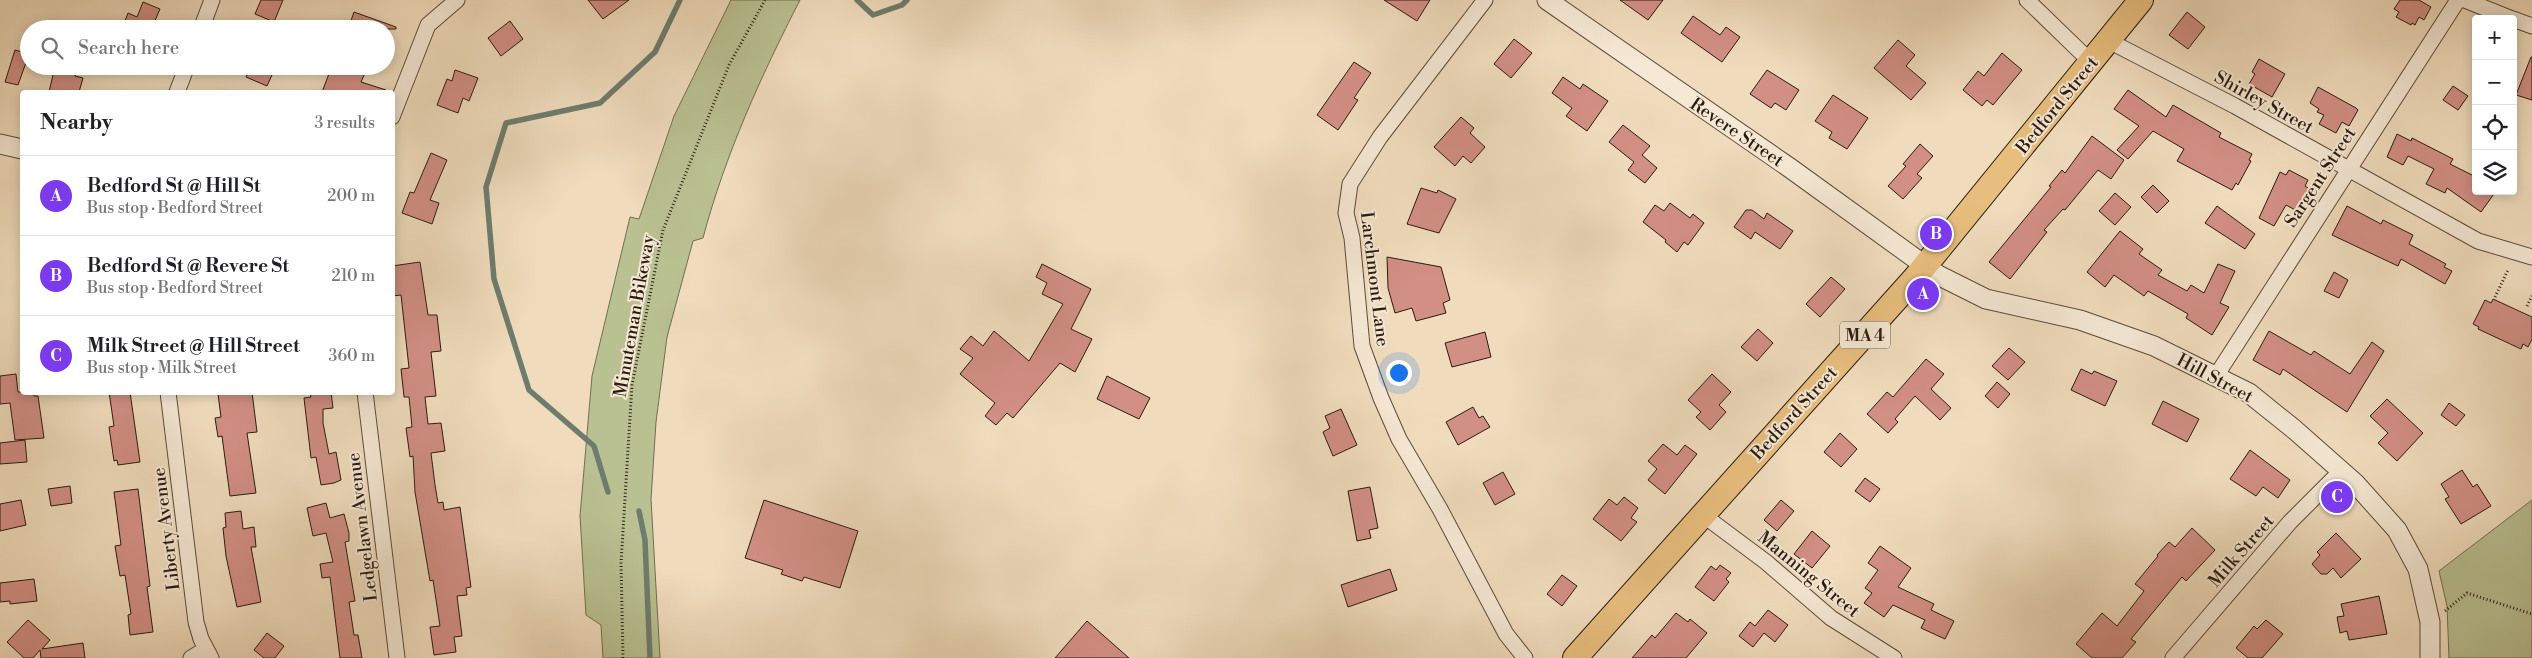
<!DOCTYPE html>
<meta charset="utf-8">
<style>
:root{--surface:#fff;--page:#f2f2f2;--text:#202124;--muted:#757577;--line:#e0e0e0;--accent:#7c3aed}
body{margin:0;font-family:"Libre Bodoni",serif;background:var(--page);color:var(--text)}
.controls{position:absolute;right:15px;top:15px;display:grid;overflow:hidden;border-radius:5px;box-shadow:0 2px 12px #0003}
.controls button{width:45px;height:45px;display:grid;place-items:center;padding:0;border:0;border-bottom:1px solid var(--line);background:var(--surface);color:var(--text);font:25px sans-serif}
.you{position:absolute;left:1398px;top:372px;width:18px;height:18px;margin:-12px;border:4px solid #fff;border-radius:50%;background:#1a73e8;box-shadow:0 0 0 8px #1a73e833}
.badge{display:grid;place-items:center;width:32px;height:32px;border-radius:50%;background:var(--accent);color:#fff;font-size:16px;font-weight:700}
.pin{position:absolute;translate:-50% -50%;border:2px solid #fff;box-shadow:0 1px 5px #0006}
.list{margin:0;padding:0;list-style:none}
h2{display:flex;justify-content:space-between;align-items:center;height:65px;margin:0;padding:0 20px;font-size:21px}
h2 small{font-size:16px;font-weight:400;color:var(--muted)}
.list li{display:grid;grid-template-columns:32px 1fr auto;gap:15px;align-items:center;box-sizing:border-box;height:80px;padding:0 20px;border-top:1px solid var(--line)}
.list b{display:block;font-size:19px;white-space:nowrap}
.list p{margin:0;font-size:16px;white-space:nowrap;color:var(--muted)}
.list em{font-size:16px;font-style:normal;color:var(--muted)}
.icon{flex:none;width:28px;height:28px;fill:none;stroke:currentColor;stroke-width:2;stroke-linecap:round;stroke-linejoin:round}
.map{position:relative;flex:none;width:2532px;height:658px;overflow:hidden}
.search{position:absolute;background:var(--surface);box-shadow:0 2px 12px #0003;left:20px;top:20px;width:375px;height:55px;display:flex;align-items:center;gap:12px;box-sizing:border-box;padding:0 18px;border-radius:28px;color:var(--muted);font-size:19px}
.panel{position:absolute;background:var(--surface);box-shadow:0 2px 12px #0003;left:20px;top:90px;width:375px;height:305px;border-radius:5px}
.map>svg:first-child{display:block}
.green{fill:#b9c092;stroke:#726e50}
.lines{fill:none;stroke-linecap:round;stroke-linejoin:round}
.stream{stroke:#6e7c6e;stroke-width:5.5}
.building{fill:#d28f84;stroke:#2a1b0f}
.minor-casing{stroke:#5c4b3a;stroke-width:17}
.tertiary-casing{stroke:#5c4b3a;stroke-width:21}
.primary-casing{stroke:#2a1b0f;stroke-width:26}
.path{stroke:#2a1b0f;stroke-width:3;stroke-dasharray:1 2.5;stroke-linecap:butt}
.minor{stroke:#f5e8d4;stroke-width:15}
.tertiary{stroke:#f5e8d4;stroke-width:19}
.primary{stroke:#e8be7e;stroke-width:24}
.labels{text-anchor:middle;stroke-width:4;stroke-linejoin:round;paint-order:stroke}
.shield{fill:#f5e8d4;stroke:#67584a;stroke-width:1}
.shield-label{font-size:16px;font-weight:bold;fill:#2a1b0f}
.street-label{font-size:18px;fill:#2a1b0f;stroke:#f5e8d4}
</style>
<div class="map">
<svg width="2532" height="658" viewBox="0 0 2532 658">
<rect width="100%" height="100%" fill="#f0dcbd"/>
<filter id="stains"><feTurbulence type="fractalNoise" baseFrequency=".004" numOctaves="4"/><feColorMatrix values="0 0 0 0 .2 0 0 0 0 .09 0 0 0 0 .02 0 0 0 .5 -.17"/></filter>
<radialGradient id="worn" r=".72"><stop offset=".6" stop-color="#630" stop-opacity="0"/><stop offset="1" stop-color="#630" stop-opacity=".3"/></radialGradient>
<!-- green -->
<path class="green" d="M731 0H800C761 76 725 155 703 238L693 241 667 337 656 422 651 499 660 658H603L601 625 586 615 580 516 592 376 630 217 639 219 674 116Z
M2532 500V658H2449L2447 606 2439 571Z"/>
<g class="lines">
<!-- stream -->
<path class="stream" d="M857 0 873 15 902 5 907 0
M608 492 594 446 529 390 494 279 486 187 506 123 600 103 655 52 680 0
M639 511 645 540 650 658"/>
</g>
<!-- building -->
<path class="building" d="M261 0H283L274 22 255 14Z
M588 0H629L603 19Z
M1384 0H1430L1417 21Z
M1620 0H1663L1648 20Z
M2400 0H2419L2431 7 2424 20 2419 17 2415 25 2412 23 2411 25 2396 17 2399 12 2394 9Z
M143 2 160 9 154 23 165 29H122L128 13 137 17Z
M354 12 396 27V29H348Z
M2187 12 2205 27 2188 49 2169 35Z
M1693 16 1720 35 1726 27 1740 37 1722 62 1681 33Z
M510 21 523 39 501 56 488 38Z
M1514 39 1532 53 1511 78 1494 64Z
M1898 40 1915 55 1906 66 1926 83 1911 100 1874 68Z
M15 50 29 54 18 85 5 82Z
M2002 53 2022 70 1993 105 1987 100 1982 106 1963 90 1978 71 1984 76Z
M2531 57H2532V100L2516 95Z
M2259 59 2285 74 2272 97 2249 84 2255 74 2252 72Z
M1354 62 1371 73 1354 98 1358 100 1338 130 1317 115Z
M55 66H77L75 76 83 78 79 92H49Z
M251 66H276L267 86 246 77Z
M332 66H347L365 73 361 82 386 90V92H322Z
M455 70 478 78 469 101 463 98 458 113 437 105 447 79 452 81Z
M1767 70 1799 90 1786 110 1775 103 1771 108 1750 94Z
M1563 77 1580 89 1583 84 1608 101 1587 131 1566 116 1572 108 1552 93Z
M2453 86 2468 96 2458 110 2443 100Z
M2318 87 2356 108 2358 110 2349 126 2342 122 2336 133 2319 124 2324 115 2317 112 2319 109 2310 103Z
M2128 90 2166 117 2173 105 2221 133 2219 137 2252 154 2249 160 2251 161 2238 185 2236 183 2232 190 2177 161 2184 149 2153 131 2128 159 2117 150 2139 126 2114 109Z
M1833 95 1868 118 1847 149 1829 138 1832 132 1815 121Z
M1461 117 1474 128 1470 133 1485 147 1471 163 1463 156 1455 166 1434 147Z
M1623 125 1650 146 1642 155 1657 168 1645 183 1628 170 1634 162 1609 142Z
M2397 134 2411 141 2412 138 2453 159 2450 164 2476 177V191H2496L2481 212 2447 188 2445 193 2426 184 2434 169 2408 156 2403 165 2387 157Z
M2092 136 2124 160 2111 179 2098 170 2065 210 2063 209 2044 230 2047 232 2010 279 1989 262 2051 187 2049 186 2062 170 2065 173Z
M1920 144 1933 156 1917 174 1922 178 1903 199 1888 186 1906 166 1903 164Z
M431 153 447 160 430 200 439 203 432 224 402 213 410 192 414 193Z
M2289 170 2308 180 2305 186 2311 190 2299 212 2286 205 2274 226 2259 218 2280 172 2286 175Z
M2153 185 2169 201 2157 213 2141 197Z
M1421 188 1437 193 1438 190 1456 199 1439 233 1407 224Z
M2115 193 2131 207 2115 225 2099 211Z
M1670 203 1690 218 1693 214 1704 223 1688 245 1684 242 1677 252 1665 242 1666 240 1643 222 1655 205 1664 211Z
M2217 206 2255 234 2245 249 2205 223Z
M2347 206 2381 224 2383 220 2413 235 2409 244 2446 264 2444 267 2452 271 2445 284 2401 259 2398 266 2332 235Z
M1746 210H1752L1764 219 1767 213 1793 231 1780 249 1755 232 1751 239 1734 227Z
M2120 231 2143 249 2139 254 2162 270 2158 275 2187 291 2191 285 2204 293 2218 264 2235 271 2220 303 2229 307 2212 335 2186 318 2188 314 2148 291 2144 296 2114 275 2105 287 2087 272Z
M1387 257 1441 267 1450 300 1443 303 1446 313 1416 321 1412 308 1395 313 1388 288Z
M420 262 428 315H437L441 351 431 352 436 396 425 397 428 424 441 423 445 451 431 453 435 485 438 503 443 502 444 510 460 507 471 587 466 588 467 595 457 596 462 636 454 637 456 652 434 655 430 627 440 626 433 580 430 581 415 492 413 456 410 457 406 428 412 427 409 397H404L401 369 409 368 401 295 392 296V266Z
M1042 264 1091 289 1071 329 1092 339 1075 372 1060 363 1013 418 1007 413 996 425 985 416 995 403 960 374 973 358 960 349 971 336 983 346 994 331 1029 361 1063 304 1042 294 1047 283 1036 277Z
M2334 272 2348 280 2339 298 2324 291Z
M1831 277 1845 289 1820 317 1806 304Z
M2493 299 2532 317V339L2528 347 2523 344 2521 349 2478 329 2479 327 2473 324 2485 300 2491 303Z
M1758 329 1773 343 1757 361 1741 347Z
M2269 331 2311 355 2314 351 2350 374 2372 342 2384 351 2347 412 2283 369 2280 375 2253 360Z
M1485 332 1491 357 1452 367 1445 343Z
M2009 348 2025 362 2008 380 1992 366Z
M1926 359 1944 374 1931 389 1951 408 1940 420 1915 396 1895 419 1898 422 1888 433 1867 414 1887 392 1893 397Z
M2081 369 2092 374 2094 371 2117 381 2105 406 2071 390Z
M16 374 18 392H33L34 396H38L44 438 15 440 10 403 0 404V376Z
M1712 374 1731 392 1719 405 1726 412 1710 430 1696 417 1701 412 1688 400Z
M1107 376 1150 398 1139 419 1097 399Z
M1997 382 2010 394 1998 408 1985 396Z
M109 392H130L140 462 118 465 117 460 114 461 109 427 114 426Z
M235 392H252L257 432 247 433 256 493 230 496 222 436 218 437 215 418 221 417 218 394Z
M310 392H331L333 408 323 409V423L329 454 336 452 341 480 334 483 321 485 316 457 311 458 304 398 311 397Z
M2387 399 2423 433 2397 461 2378 443 2388 433 2370 416Z
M2163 401 2199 419 2187 442 2152 424Z
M2449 403 2465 415 2456 426 2441 415Z
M1473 407 1479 418 1483 416 1490 427 1458 445 1446 422Z
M1341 409 1357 445 1333 456 1323 432 1330 428 1325 416Z
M1840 433 1857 449 1841 467 1824 452Z
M25 440 27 462 0 464V443Z
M1663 444 1677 455 1685 445 1697 454 1665 494 1648 480 1657 469 1648 461Z
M2250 450 2290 480 2278 498 2263 487 2256 496 2230 479Z
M2462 470 2473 487 2477 484 2491 506 2461 524 2445 499 2449 497 2441 484Z
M1503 472 1515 494 1495 505 1483 483Z
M1865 478 1880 489 1870 502 1855 491Z
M70 486 72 503 51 506 48 489Z
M1370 487 1378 528 1369 530 1371 538 1357 541 1348 491Z
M138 489 150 586 147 587 153 632 130 635 128 615 131 614 125 575 120 576 115 546 121 545 114 492Z
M1624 497 1638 508 1631 518 1637 522 1621 541 1593 519 1609 499 1617 505Z
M21 500 26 525 0 531V504Z
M764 500 858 531 840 588 804 577 802 581 781 574 783 570 745 558Z
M1781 500 1794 511 1777 531 1764 520Z
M326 503 330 518 344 514 349 533V541L345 542 355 601 349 602 354 635H358L362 658H340L330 577 322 578 320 564 333 562 326 533 313 536 307 508Z
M241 511 243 529 254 527 256 547H251L261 602 237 607 226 556 223 528 226 527 225 513Z
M2192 528 2215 550 2186 581 2182 577 2131 639 2136 642 2122 658H2092L2076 644 2102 613 2117 626 2144 591 2135 584 2158 556 2157 555 2169 542 2175 547Z
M1812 531 1830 546 1812 568 1794 554Z
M2336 533 2361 559 2341 578 2333 568 2327 574H2321L2312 564 2320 555 2317 552Z
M1880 546 1911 568 1898 587 1934 604 1931 610 1954 621 1945 639 1921 628 1925 620 1893 605 1884 617 1864 603 1872 593 1865 588 1878 570 1868 563Z
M1720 565 1731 573 1726 579 1729 582 1714 601 1695 587 1711 566 1716 570Z
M1390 569 1397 590 1348 607 1341 585Z
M1562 575 1577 586 1562 606 1547 594Z
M34 579 37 601 10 604V601L0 602V583Z
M2379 596 2387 634 2349 640 2347 631 2340 633 2337 617 2344 616 2341 604Z
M1768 610 1788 625 1775 642 1764 633 1753 647 1739 636 1750 622 1755 626Z
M1676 613 1688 622 1690 619 1707 633 1686 658H1632L1652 635 1655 638Z
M28 620 50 640 42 649 83 643 85 658H41L40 650 33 658H24L7 642Z
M2266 620 2283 634 2262 658H2248L2236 648 2254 626 2257 629Z
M1087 621 1129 658H1055Z
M267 633 284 646 275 658H264L254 650Z"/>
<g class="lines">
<defs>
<path id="minor" d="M1485 0 1380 137 1350 184 1346 213 1352 238 1362 346 1381 398 1399 439 1440 509 1506 634 1525 658
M2027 0 2092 63
M2465 0 2512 19
M2513 19 2532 26
M201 29 212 0
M2109 41 2235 106 2478 241 2532 257
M177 92 187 66
M392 117 428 25 457 0
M2216 376 2458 0
M168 392 196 622 201 639 211 658
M365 392 397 658
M1703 515 1766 562 1831 618 1894 658
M191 658 206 649
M2173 658 2290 522 2341 471"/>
<path id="tertiary" d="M1547 0 1790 168 1938 275 1986 299 2080 320 2154 346 2249 393 2295 430 2355 483 2397 530 2418 569 2430 622V658
M0 144 22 149"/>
<path id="primary" d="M1575 658 1915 278 2141 0"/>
</defs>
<!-- minor casing -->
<use href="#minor" class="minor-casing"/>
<!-- tertiary casing -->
<use href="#tertiary" class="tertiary-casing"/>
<!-- primary casing -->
<use href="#primary" class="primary-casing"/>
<!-- path -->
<path class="path" d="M2495 297 2508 270
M2527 306 2532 296
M2445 611 2467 593 2532 614
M623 658 621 563 632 385 663 230 729 65 765 0"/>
<!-- minor -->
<use href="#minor" class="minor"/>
<!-- tertiary -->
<use href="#tertiary" class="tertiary"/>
<!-- primary -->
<use href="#primary" class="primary"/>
</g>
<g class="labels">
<!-- shield labels -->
<rect class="shield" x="1840" y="321.5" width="50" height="27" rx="4"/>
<g class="shield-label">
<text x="1865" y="341">MA 4</text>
</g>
<!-- street labels -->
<g class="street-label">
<text transform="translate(2264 102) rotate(29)" y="6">Shirley Street</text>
<text transform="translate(2057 105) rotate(-51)" y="6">Bedford Street</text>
<text transform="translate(1737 132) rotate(34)" y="6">Revere Street</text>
<text transform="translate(2320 177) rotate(-57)" y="6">Sargent Street</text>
<text transform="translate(1375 279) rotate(83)" y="6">Larchmont Lane</text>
<text transform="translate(634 316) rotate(-80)" y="6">Minuteman Bikeway</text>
<text transform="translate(2215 378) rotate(28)" y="6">Hill Street</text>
<text transform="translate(1794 413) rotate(-48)" y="6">Bedford Street</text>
<text transform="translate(362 527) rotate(-97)" y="6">Ledgelawn Avenue</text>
<text transform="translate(166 529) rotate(-97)" y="6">Liberty Avenue</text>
<text transform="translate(2241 551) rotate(-49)" y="6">Milk Street</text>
<text transform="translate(1809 574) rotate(39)" y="6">Manning Street</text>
</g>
</g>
<rect width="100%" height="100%" filter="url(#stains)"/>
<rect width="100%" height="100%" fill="url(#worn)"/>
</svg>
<div class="controls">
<button>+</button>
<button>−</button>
<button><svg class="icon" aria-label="locate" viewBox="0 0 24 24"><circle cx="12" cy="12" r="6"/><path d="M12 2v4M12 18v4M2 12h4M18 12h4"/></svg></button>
<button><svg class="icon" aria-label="layers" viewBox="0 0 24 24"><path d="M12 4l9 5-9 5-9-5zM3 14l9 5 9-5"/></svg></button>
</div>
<div class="you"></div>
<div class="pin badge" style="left:1923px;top:294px">A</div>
<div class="pin badge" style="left:1936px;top:234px">B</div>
<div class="pin badge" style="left:2337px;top:497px">C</div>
<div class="search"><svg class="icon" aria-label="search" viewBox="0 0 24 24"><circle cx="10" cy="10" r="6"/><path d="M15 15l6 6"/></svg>Search here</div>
<section class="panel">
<h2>Nearby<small>3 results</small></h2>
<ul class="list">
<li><span class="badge">A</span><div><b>Bedford St @ Hill St</b><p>Bus stop · Bedford Street</p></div><em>200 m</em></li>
<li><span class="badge">B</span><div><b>Bedford St @ Revere St</b><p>Bus stop · Bedford Street</p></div><em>210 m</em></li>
<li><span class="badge">C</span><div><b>Milk Street @ Hill Street</b><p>Bus stop · Milk Street</p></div><em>360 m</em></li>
</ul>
</section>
</div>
